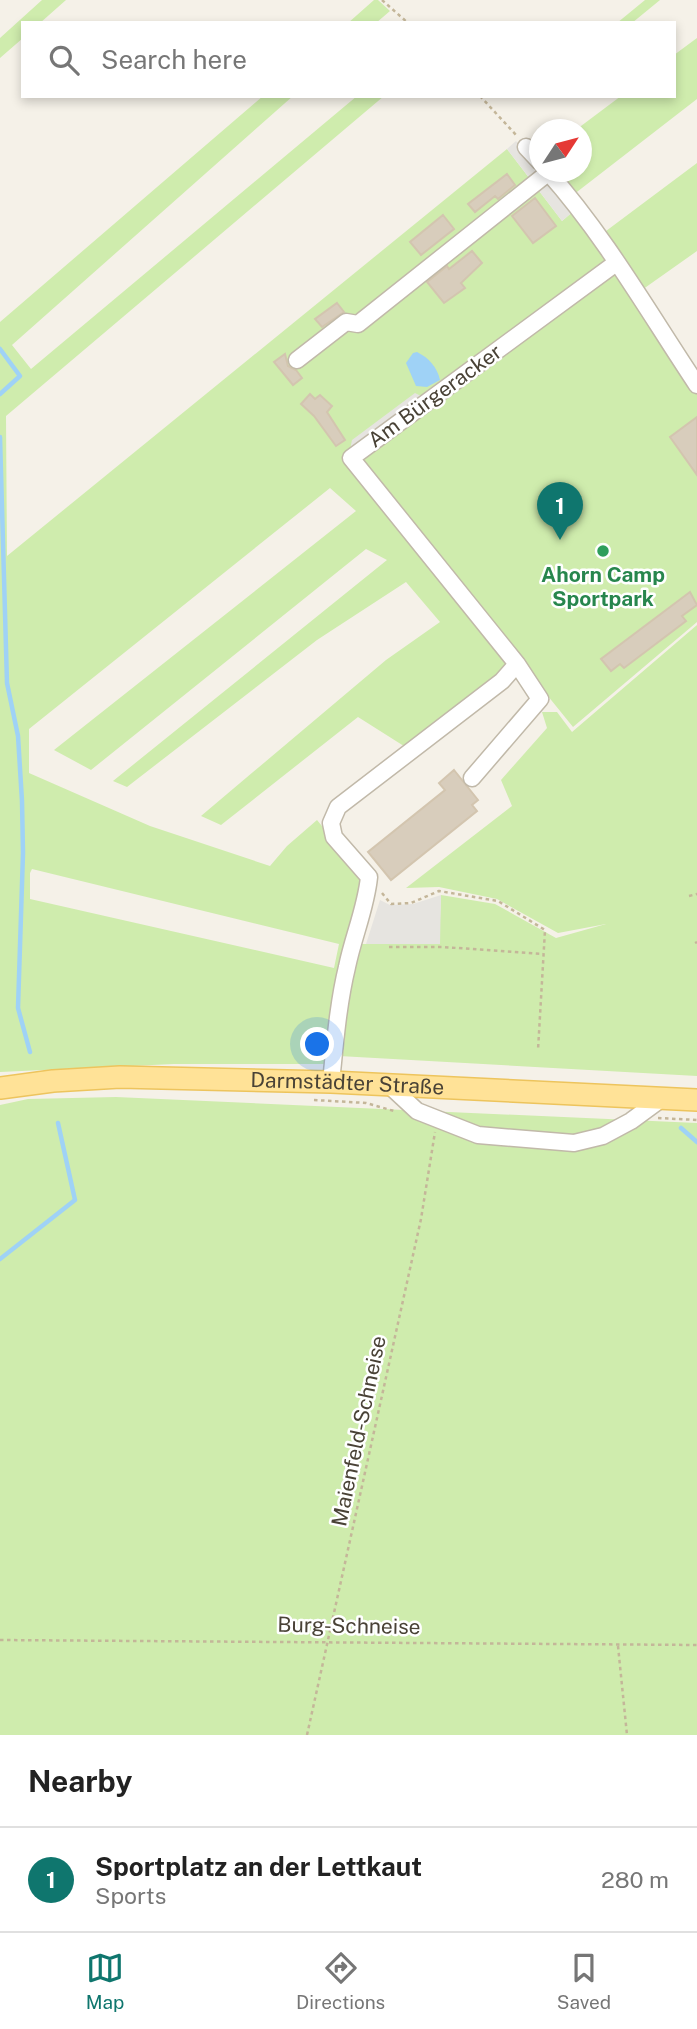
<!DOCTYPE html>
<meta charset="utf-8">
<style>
:root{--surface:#fff;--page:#f2f2f2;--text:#222;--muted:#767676;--line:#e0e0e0;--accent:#0f766e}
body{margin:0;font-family:"Public Sans",sans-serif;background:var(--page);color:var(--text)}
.compass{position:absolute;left:529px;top:119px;width:63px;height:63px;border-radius:50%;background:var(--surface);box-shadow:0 4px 10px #0003;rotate:54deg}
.you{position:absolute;left:318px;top:1045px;width:24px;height:24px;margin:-18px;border:5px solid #fff;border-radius:50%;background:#1a73e8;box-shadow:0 0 0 10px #1a73e833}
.badge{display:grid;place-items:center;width:46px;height:46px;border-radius:50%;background:var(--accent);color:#fff;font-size:23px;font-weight:700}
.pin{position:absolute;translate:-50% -58px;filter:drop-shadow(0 2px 4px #0008)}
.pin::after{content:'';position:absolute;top:37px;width:24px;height:21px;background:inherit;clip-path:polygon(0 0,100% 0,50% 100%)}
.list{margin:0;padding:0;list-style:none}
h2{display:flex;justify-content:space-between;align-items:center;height:91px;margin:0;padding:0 28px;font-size:30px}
h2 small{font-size:23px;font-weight:400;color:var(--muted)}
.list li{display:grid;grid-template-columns:46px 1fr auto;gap:21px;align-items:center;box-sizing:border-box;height:105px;padding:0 28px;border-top:2px solid var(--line)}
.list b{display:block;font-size:26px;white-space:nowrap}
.list p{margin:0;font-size:23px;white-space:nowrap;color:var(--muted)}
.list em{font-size:23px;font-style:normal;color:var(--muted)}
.icon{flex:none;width:38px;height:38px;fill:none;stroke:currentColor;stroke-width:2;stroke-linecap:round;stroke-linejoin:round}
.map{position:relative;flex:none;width:697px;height:1735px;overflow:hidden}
.search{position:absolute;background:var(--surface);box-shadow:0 4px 10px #0003;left:21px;right:21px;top:21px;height:77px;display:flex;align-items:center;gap:18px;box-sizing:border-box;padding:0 24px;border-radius:0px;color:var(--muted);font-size:26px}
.sheet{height:196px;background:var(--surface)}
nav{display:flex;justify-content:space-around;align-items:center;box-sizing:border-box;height:98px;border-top:2px solid var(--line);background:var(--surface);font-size:19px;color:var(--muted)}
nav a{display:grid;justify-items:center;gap:4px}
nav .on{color:var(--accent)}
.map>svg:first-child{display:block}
.green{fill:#cfecad;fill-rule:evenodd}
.parking{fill:#e6e4e0}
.water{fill:#9fd2f6}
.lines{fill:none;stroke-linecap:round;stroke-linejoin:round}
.stream{stroke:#9fd2f6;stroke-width:4.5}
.building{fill:#d8cdbc;stroke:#d3c5af;stroke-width:2}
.minor-casing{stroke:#c1b9a9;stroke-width:19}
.major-casing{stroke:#edc45d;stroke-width:24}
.path{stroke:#c4b699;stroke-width:2.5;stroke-dasharray:3.5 3.5;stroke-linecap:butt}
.minor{stroke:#fff;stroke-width:16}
.major{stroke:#ffe297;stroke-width:21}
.leisure-dot{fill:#2e9e5b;stroke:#fff;stroke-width:2.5}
.labels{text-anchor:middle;stroke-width:5;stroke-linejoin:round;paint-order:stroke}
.street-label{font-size:21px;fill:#494236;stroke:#fff}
.leisure-label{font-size:21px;font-weight:bold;fill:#27864d;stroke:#fff}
</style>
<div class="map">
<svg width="697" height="1735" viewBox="0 0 697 1735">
<rect width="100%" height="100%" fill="#f5f1e8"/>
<!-- green -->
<path class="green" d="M42 0H66L40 23H23V38L0 58V38Z
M374 0H378L390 11 376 23H348Z
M645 0H660L632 23H617Z
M697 38V99L573 195 553 172H582V130L577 129 621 96H674V55Z
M263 96H293L12 345 31 369 357 96H384L6 416 7 556 507 149 562 221 576 209 612 261 342 459 499 646 508 662 501 674 407 748 358 717 221 825 201 816 386 660 440 622 406 582 317 640 127 787 113 781 387 560 366 549 91 770 54 750 356 511 330 488 29 729V773L150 826 270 866 287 846 317 820 366 880 329 1064H174L0 1072V322ZM32 869 339 944 334 968 30 899V873Z
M697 163V251L639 292 602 234Z
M615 269 697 390V622L573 727 356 459Z
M697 625V1076L339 1056 355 944H439L441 895 495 904 556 938 606 924 558 933 497 899 439 887 406 888 512 806 501 780 547 728 542 712H557L572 732Z
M116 1097 697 1123V1735H0V1105L28 1099Z"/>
<!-- parking -->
<path class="parking" d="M516 141 576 209 562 221 507 149Z
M415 393 425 398 349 454 352 440Z
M441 895 440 944H366L380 900 390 905 413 904Z"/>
<!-- water -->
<path class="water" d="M417 352C429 358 437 367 440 380L427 387 416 386 406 363 413 353Z"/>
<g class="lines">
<!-- stream -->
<path class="stream" d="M0 349 20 376 0 394
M0 437 7 683 18 736 22 801 23 853 18 1008 30 1052
M681 1128 697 1142
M0 1259 75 1200 58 1123"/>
</g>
<!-- building -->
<path class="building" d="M507 174 515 185 498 199 495 196 475 212 468 204Z
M535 198 556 226 533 243 512 216Z
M443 215 454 229 421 255 410 242Z
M472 251 482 263 461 283 465 288 444 303 427 282 447 266 449 269Z
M337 303 344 312 322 327 315 319Z
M285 354 288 366 296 370 302 378 293 385 274 362Z
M310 394 315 399 320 395 332 406 327 412 345 440 336 446 314 416 301 404Z
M697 417V475L670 437Z
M690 592 697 605 682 616 686 621 624 668 620 664 611 671 601 659Z
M454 770 478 800 472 805 477 811 391 880 368 852 445 790 439 783Z"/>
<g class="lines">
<defs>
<path id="minor" d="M526 147 540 162
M548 172C605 236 649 313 697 385
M297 360 346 322 358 324 549 172
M472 778 540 699 517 664 351 458 616 263
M331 1082C335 1044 338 1004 347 967 353 937 366 908 369 877L334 837 331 823 338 807 502 681 517 664
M389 1085 417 1111 478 1135 574 1143 603 1136 631 1121 661 1099"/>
<g id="major">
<path id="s1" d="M0 1088 53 1081 120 1077 331 1082 697 1100"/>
</g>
</defs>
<!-- minor casing -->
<use href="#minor" class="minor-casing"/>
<!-- major casing -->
<use href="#major" class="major-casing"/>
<!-- path -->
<path class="path" d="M382 0 408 23
M480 96 517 136
M382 893 391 904 411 903 439 891 498 901 545 930 538 1050
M689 896 697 894
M695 943 697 942
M389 947H443L543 954
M314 1100 366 1103 394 1111
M658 1118 697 1120
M0 1640 697 1645
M618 1646 627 1735
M307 1735 421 1219 435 1132"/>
<!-- minor -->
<use href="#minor" class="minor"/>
<!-- major -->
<use href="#major" class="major"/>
</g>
<!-- markers -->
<circle class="leisure-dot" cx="603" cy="551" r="7"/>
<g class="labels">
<!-- street labels -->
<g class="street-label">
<text transform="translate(435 396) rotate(-36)" y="7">Am Bürgeracker</text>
<text dy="7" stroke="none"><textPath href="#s1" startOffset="348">Darmstädter Straße</textPath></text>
<text transform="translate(359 1431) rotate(-78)" y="7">Maienfeld-Schneise</text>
<text transform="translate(349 1626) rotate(1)" y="7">Burg-Schneise</text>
</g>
<!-- leisure labels -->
<g class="leisure-label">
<text x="603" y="582">Ahorn Camp<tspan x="603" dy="24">Sportpark</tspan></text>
</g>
</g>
</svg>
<svg class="compass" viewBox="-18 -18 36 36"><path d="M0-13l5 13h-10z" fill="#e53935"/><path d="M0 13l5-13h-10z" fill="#767676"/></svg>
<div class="you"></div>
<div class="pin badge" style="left:560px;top:540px">1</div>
<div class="search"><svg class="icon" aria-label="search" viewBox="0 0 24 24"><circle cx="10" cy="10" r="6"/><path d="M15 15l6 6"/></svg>Search here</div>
</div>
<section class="sheet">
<h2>Nearby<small></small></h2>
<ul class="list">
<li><span class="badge">1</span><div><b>Sportplatz an der Lettkaut</b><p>Sports</p></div><em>280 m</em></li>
</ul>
</section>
<nav>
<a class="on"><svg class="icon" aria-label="map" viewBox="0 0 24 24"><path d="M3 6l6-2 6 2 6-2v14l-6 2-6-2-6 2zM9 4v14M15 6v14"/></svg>Map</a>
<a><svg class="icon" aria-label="directions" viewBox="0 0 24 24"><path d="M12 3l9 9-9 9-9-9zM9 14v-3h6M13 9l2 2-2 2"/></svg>Directions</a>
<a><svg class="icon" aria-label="saved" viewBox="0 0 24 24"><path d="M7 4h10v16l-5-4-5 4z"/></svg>Saved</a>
</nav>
